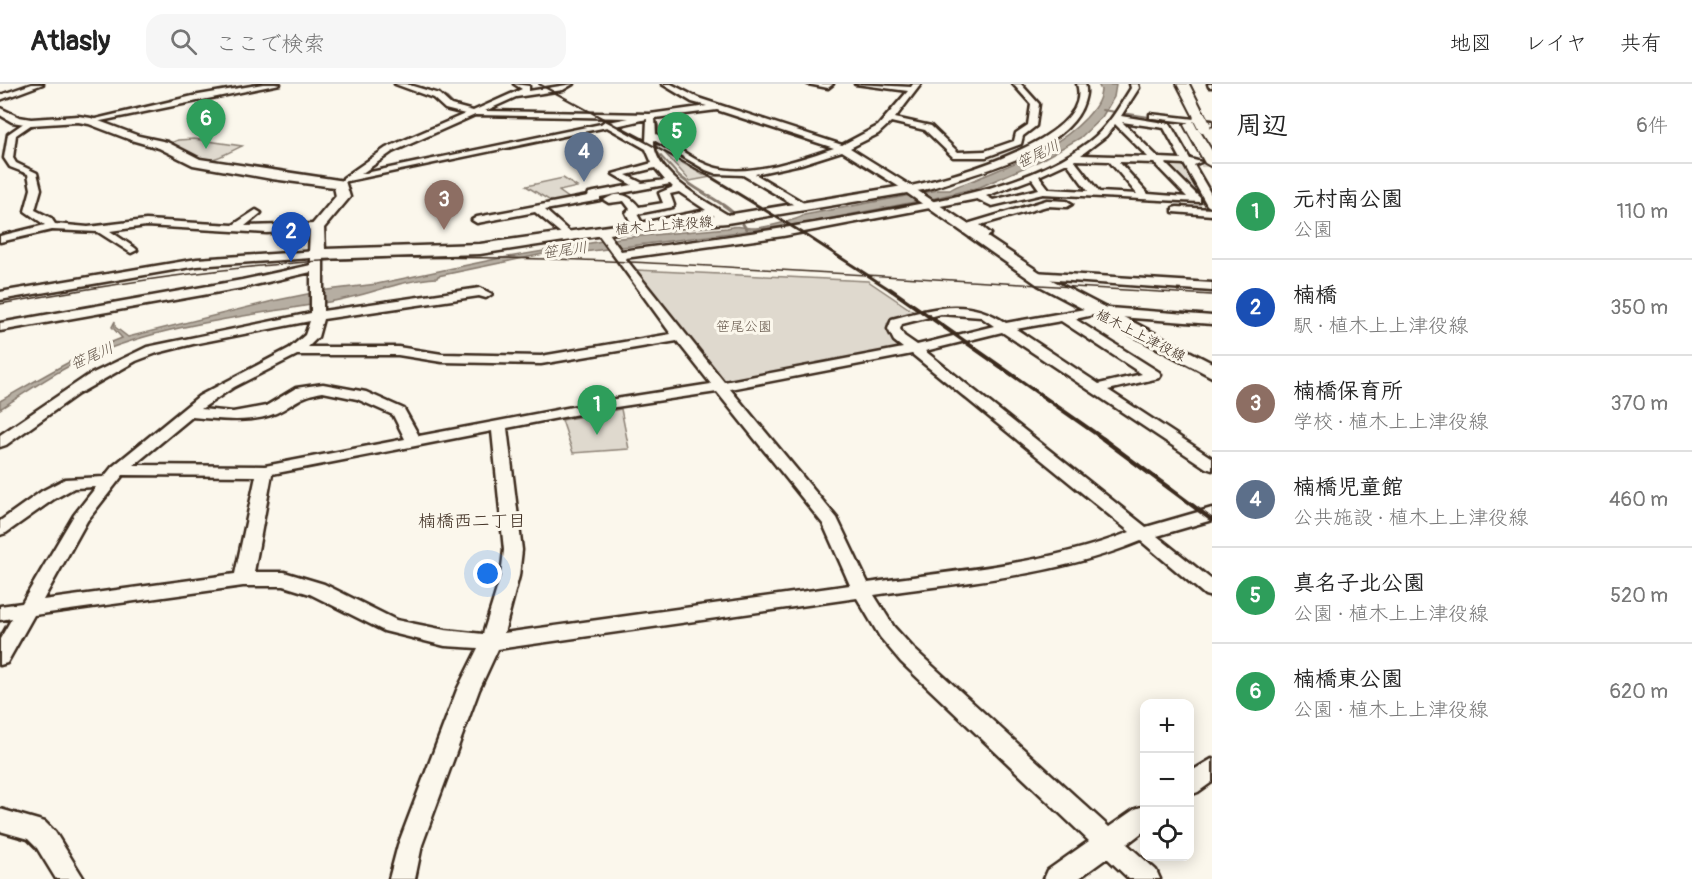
<!DOCTYPE html>
<html lang="ja">
<meta charset="utf-8">
<style>
:root{--surface:#fff;--page:#f6f6f6;--text:#222;--muted:#767676;--line:#e0e0e0;--accent:#1f6fb2}
body{margin:0;font-family:Pangolin,"Klee One",sans-serif;background:var(--page);color:var(--text)}
.controls{position:absolute;right:18px;bottom:18px;display:grid;overflow:hidden;border-radius:12px;box-shadow:0 3px 15px #0003}
.controls button{width:54px;height:54px;display:grid;place-items:center;padding:0;border:0;border-bottom:2px solid var(--line);background:var(--surface);color:var(--text);font:30px sans-serif}
.you{position:absolute;left:488px;top:490px;width:21px;height:21px;margin:-15px;border:4px solid #fff;border-radius:50%;background:#1a73e8;box-shadow:0 0 0 9px #1a73e833}
.badge{display:grid;place-items:center;width:39px;height:39px;border-radius:50%;background:var(--accent);color:#fff;font-size:20px;font-weight:700}
.pin{position:absolute;translate:-50% -50px;filter:drop-shadow(0 2px 3px #0008)}
.pin::after{content:'';position:absolute;top:32px;width:21px;height:18px;background:inherit;clip-path:polygon(0 0,100% 0,50% 100%)}
.list{margin:0;padding:0;list-style:none}
h2{display:flex;justify-content:space-between;align-items:center;height:78px;margin:0;padding:0 24px;font-size:26px}
h2 small{font-size:20px;font-weight:400;color:var(--muted)}
.list li{display:grid;grid-template-columns:39px 1fr auto;gap:18px;align-items:center;box-sizing:border-box;height:96px;padding:0 24px;border-top:2px solid var(--line)}
.list b{display:block;font-size:22px;white-space:nowrap}
.list p{margin:0;font-size:20px;white-space:nowrap;color:var(--muted)}
.list em{font-size:20px;font-style:normal;color:var(--muted)}
.icon{flex:none;width:33px;height:33px;fill:none;stroke:currentColor;stroke-width:2;stroke-linecap:round;stroke-linejoin:round}
.map{position:relative;flex:none;width:1212px;height:795px;overflow:hidden}
header{display:flex;align-items:center;gap:36px;box-sizing:border-box;height:84px;padding:0 30px;background:var(--surface);border-bottom:2px solid var(--line)}
header strong{font-size:28px}
nav{display:flex;gap:33px;margin-inline-start:auto;font-size:21px}
.search{width:420px;height:54px;background:var(--page);display:flex;align-items:center;gap:15px;box-sizing:border-box;padding:0 21px;border-radius:18px;color:var(--muted);font-size:22px}
main{display:flex}
aside{flex:1;background:var(--surface)}
.map>svg:first-child{display:block}
.green{fill:#dfd9ce;stroke:#8d8276;stroke-width:1.5}
.water{fill:#b6aea2;stroke:#85796d;stroke-width:1.5}
.lines{fill:none;stroke-linecap:round;stroke-linejoin:round}
.stream-far1{stroke:#85796d;stroke-width:2}
.stream{stroke:#85796d;stroke-width:3}
.minor-tunnel{stroke:#d5cec3;stroke-width:8;stroke-dasharray:8 4.5;stroke-linecap:butt}
.minor-casing{stroke:#3b2a1e;stroke-width:5}
.major-casing{stroke:#3b2a1e;stroke-width:5}
.highway-casing{stroke:#3b2a1e;stroke-width:4}
.minor{fill:#fbf7ec;fill-rule:evenodd}
.major{fill:#fbf7ec;fill-rule:evenodd}
.highway{fill:#fbf7ec;fill-rule:evenodd}
.tram{stroke:#3b2a1e;stroke-width:1.5}
.rail-far3{stroke:#3b2a1e;stroke-width:2}
.rail-far2{stroke:#3b2a1e;stroke-width:3}
.rail-far1{stroke:#3b2a1e;stroke-width:4}
.rail{stroke:#3b2a1e;stroke-width:4.5}
.highway-bridge-casing{stroke:#3b2a1e;stroke-width:15;stroke-linecap:butt}
.highway-bridge{stroke:#fbf7ec;stroke-width:13}
.labels{text-anchor:middle;stroke-width:6;stroke-linejoin:round;paint-order:stroke}
.far-street-label{font-size:14px;fill:#3b2a1e;stroke:#fbf7ec}
.far-park-label{font-size:14px;fill:#64564a;stroke:#fbf7ec}
.far-water-label{font-size:15px;font-style:italic;fill:#605246;stroke:#fbf7ec}
.neighbourhood-label{font-size:18px;fill:#3b2a1e;stroke:#fbf7ec}
</style>
<header>
<strong>Atlasly</strong>
<div class="search"><svg class="icon" aria-label="search" viewBox="0 0 24 24"><circle cx="10" cy="10" r="6"/><path d="M15 15l6 6"/></svg>ここで検索</div>
<nav><a>地図</a><a>レイヤ</a><a>共有</a></nav>
</header>
<main>
<div class="map">
<svg width="1212" height="795" viewBox="0 0 1212 795">
<rect width="100%" height="100%" fill="#fbf7ec"/>
<filter id="ink" filterUnits="userSpaceOnUse"><feTurbulence type="fractalNoise" baseFrequency=".0167" numOctaves="2"/><feDisplacementMap in="SourceGraphic" scale="12" xChannelSelector="R" yChannelSelector="G"/><feConvolveMatrix kernelMatrix="1 2 1 2 8 2 1 2 1" color-interpolation-filters="sRGB"/></filter>
<g filter="url(#ink)">
<!-- green -->
<path class="green" d="M194 55 242 62C202 82 208 80 168 60L178 56Z
M664 68 703 91 732 89 690 97Z
M1161 78 1185 79 1200 109 1191 108Z
M563 94 577 103 559 107 570 115 552 118 526 102Z
M637 186 868 197 914 228 892 235 887 240C887 252 895 256 904 263L725 298 644 201Z
M621 325 629 365 573 369 562 336Z"/>
<!-- water -->
<path class="water" d="M1098 0 1116 1 1114 13 1102 33 1080 54 1039 77 980 103 935 114 807 139 576 169 553 168 438 192 437 194C401 196 369 211 334 217 251 232 165 239 86 274 56 287 28 307 0 325V317C41 294 77 271 122 254L112 243 115 237V243L128 253 273 217 327 206 377 200 496 175 620 154 727 144C740 141 738 143 750 144 760 145 798 136 804 131L938 106H950C958 100 968 99 979 94 1017 78 1058 64 1086 34 1094 25 1100 18 1101 6Z"/>
<g class="lines">
<!-- stream-far1 -->
<path class="stream-far1" d="M436 10 447 14 456 23
M1102 26 1156 34
M505 28 641 30
M652 30 659 43 657 68 678 91"/>
<!-- stream -->
<path class="stream" d="M676 89C697 110 732 118 746 145"/>
<!-- minor-tunnel -->
<path class="minor-tunnel" d="M1201 79H1212"/>
<defs>
<path id="minor" d="M32 0H43L0 16V11Z
M263 0H280L91 39 87 37 193 12Z
M395 0H406L439 10 451 21 473 27 522 5 514 0 529 2V7L573 0 563 6 516 13 485 27 650 30 707 22 692 18 662 0H671L698 14 842 61 878 42 908 7 855 0 911 3 913 0H921L895 34 931 42 958 68 985 67 1014 57 1016 49 1028 41 1031 20 1013 0H1021L1039 20 1036 42 1023 52 1021 60 986 73H953L925 46 891 38 878 50 850 64 911 102C948 94 1095 55 1077 0H1085C1087 7 1086 11 1084 18 1071 61 998 83 959 95 944 100 922 109 906 107L842 67 801 80 755 90 807 121V125L803 126 743 91 717 90 706 86 654 56C652 90 706 117 731 133V137H723L713 131 638 145 634 144 626 129 630 125 624 117 609 119 604 116C618 107 629 110 639 123L663 119 659 109 673 103 670 100 600 113V116L545 126 572 150V154L568 155 535 128 477 139 472 136 477 133 588 112 589 109 632 101 613 90 652 79 646 65 607 43 343 98V94L386 64 465 30 445 25 433 14ZM717 26 834 64C802 75 750 93 716 84 694 78 675 61 656 50L655 34ZM475 31 629 34 609 38 605 37 601 40 361 90 392 68ZM647 35 646 58 616 42ZM655 84 665 96 642 99 626 91ZM679 108 706 126 642 139 637 130 673 123 674 121 670 110Z
M808 0H833L828 4Z
M1130 0H1138L1139 4 1121 32 1170 40 1190 75 1201 78 1194 81 1212 112V124L1207 121 1184 80 1165 79 1200 114V118L1043 110 992 122 977 115 783 152 625 174 724 298 903 264 894 257 888 245 892 235C935 224 967 213 1006 239L1096 223 1212 232V240L1093 231 1075 235 1159 288 1161 291 1159 294 1108 306 1212 374V386L1206 384 1002 248 925 267 1146 443 1212 424V436L1157 452 1212 496V513L1205 511 1141 457C1056 492 965 498 874 511L894 543 915 566 1109 743 1135 725 1144 722V747L1127 760 1156 786 1160 795H1129L1107 774 1078 795H1044L1048 786 1089 757 901 578 880 553 857 514 498 565 479 606 422 761 415 795H389L398 761 457 606 478 564 445 562 384 547 310 510 284 502H243L34 531 7 579 0 581V555L12 534 0 536V522L22 519 74 431 96 403 74 404 54 415 6 449 0 451V437L42 407 65 395 104 393 112 383 199 312 290 264 305 251 310 237 193 260 157 269 136 277 78 310 6 361 0 363V351L87 292 147 263 311 229V188L242 204 0 247V239L242 196 311 181V174L197 182 0 216V208L197 175 317 167 323 170V227L480 204 492 210 486 214 479 212 323 235 318 253 308 263H398L442 270 541 272 671 250 596 147 597 145H605L621 167C707 156 792 144 877 128 949 114 1031 102 1090 57 1108 43 1119 23 1131 4ZM1122 38 1164 44 1181 75 1159 74ZM1115 40 1148 73 1081 71 1106 52ZM1074 76 1109 77 1137 110 1099 108ZM1119 78 1154 79 1187 113 1148 110ZM1065 80H1068L1088 107 1049 105 1039 92ZM1032 95 1039 105 993 116 986 112ZM941 230 981 233 994 242 917 261 904 252 900 245 902 240ZM1061 237 1142 290 1099 300 1016 245ZM677 257 711 300 609 316 419 352 404 325 366 308 323 300 296 304 266 322 233 328 201 325 234 303 297 271H398L442 278 541 280ZM912 270 1130 448C1047 481 956 486 868 499L837 434 730 305ZM323 308 357 315 393 331 405 355 265 382 134 381 192 333C218 335 251 340 276 329 297 319 298 312 323 308ZM717 308 823 440 850 501 504 549 519 492 522 466 507 344 609 324ZM492 347 504 466 501 492 483 550 445 546 396 536 324 500 284 488H254L272 390ZM123 391 256 392 235 490 43 516 87 437Z
M1208 0H1212V3H1209Z
M1150 30 1212 37V41L1153 34H1150Z
M28 36 35 38 16 51 13 74 16 79 37 89 41 105 35 126 51 134 55 140 88 143 146 136 233 141 256 126 261 129 245 142 317 140 322 143 317 146 267 149 146 142 110 147 135 164 137 166 131 169 98 148 52 146 0 158V152L45 141 25 127 31 105 28 90 10 83 4 74 8 50Z
M1047 116 1067 117 1072 120 1067 123 1047 122 980 141 991 150 980 158 975 155 979 150 967 140Z
M1177 123 1212 125V131L1173 128V124Z
M1033 188 1212 199V207L1029 194 1027 192Z
M1212 675V698L1198 708 1190 711V688Z
M0 725 45 738 55 748 84 795H56L37 764 28 755 0 747Z"/>
<path id="major" d="M0 24 19 33 31 35 78 32 91 34 139 52 167 58 200 75 345 97 350 113 324 144 325 165 480 160 623 140 727 131 909 101 1050 195 1212 279V293L1038 201 907 109 727 139 623 148 480 170 317 175 309 170 310 143 336 112 334 103 272 95 193 81 159 64 131 56 89 40 78 38 31 41 12 38 0 31Z"/>
<path id="highway" d="M1177 0H1189L1206 34 1204 37H1196Z
M1190 37 1194 38 1212 67V83L1205 79 1184 41Z"/>
</defs>
<!-- minor casing -->
<use href="#minor" class="minor-casing"/>
<!-- major casing -->
<use href="#major" class="major-casing"/>
<!-- highway casing -->
<use href="#highway" class="highway-casing"/>
<!-- minor -->
<use href="#minor" class="minor"/>
<!-- major -->
<use href="#major" class="major"/>
<!-- highway -->
<use href="#highway" class="highway"/>
<!-- tram -->
<path class="tram" d="M0 220C113 200 225 182 339 176 492 169 645 178 797 187 935 195 1074 203 1212 211"/>
<!-- rail-far3 -->
<path class="rail-far3" d="M539 0 707 91"/>
<!-- rail-far2 -->
<path class="rail-far2" d="M704 89 801 148 892 207"/>
<!-- rail-far1 -->
<path class="rail-far1" d="M890 205 1105 356"/>
<!-- rail -->
<path class="rail" d="M1103 355 1212 436"/>
<defs>
<path id="highway-bridge" d="M1200 34 1204 42"/>
</defs>
<!-- highway-bridge casing -->
<use href="#highway-bridge" class="highway-bridge-casing"/>
<!-- highway-bridge -->
<use href="#highway-bridge" class="highway-bridge"/>
</g>
</g>
<g class="labels">
<!-- far-street labels -->
<g class="far-street-label">
<text transform="translate(664 141) rotate(-5)" y="5">植木上上津役線</text>
<text transform="translate(1141 251) rotate(27)" y="5">植木上上津役線</text>
</g>
<!-- far-park labels -->
<g class="far-park-label">
<text x="744" y="247">笹尾公園</text>
</g>
<!-- far-water labels -->
<g class="far-water-label">
<text transform="translate(1038 70) rotate(-26)" y="5">笹尾川</text>
<text transform="translate(565 166) rotate(-8)" y="5">笹尾川</text>
<text transform="translate(92 272) rotate(-24)" y="5">笹尾川</text>
</g>
<!-- neighbourhood labels -->
<g class="neighbourhood-label">
<text x="472" y="443">楠橋西二丁目</text>
</g>
</g>
</svg>
<div class="controls">
<button>+</button>
<button>−</button>
<button><svg class="icon" aria-label="locate" viewBox="0 0 24 24"><circle cx="12" cy="12" r="6"/><path d="M12 2v4M12 18v4M2 12h4M18 12h4"/></svg></button>
</div>
<div class="you"></div>
<div class="pin badge" style="left:597px;top:351px;background:#2e9e5b">1</div>
<div class="pin badge" style="left:291px;top:178px;background:#1a4fb4">2</div>
<div class="pin badge" style="left:444px;top:146px;background:#8d6e63">3</div>
<div class="pin badge" style="left:584px;top:98px;background:#5c6f8a">4</div>
<div class="pin badge" style="left:677px;top:78px;background:#2e9e5b">5</div>
<div class="pin badge" style="left:206px;top:65px;background:#2e9e5b">6</div>
</div>
<aside>
<h2>周辺<small>6件</small></h2>
<ul class="list">
<li><span class="badge" style="background:#2e9e5b">1</span><div><b>元村南公園</b><p>公園</p></div><em>110 m</em></li>
<li><span class="badge" style="background:#1a4fb4">2</span><div><b>楠橋</b><p>駅 · 植木上上津役線</p></div><em>350 m</em></li>
<li><span class="badge" style="background:#8d6e63">3</span><div><b>楠橋保育所</b><p>学校 · 植木上上津役線</p></div><em>370 m</em></li>
<li><span class="badge" style="background:#5c6f8a">4</span><div><b>楠橋児童館</b><p>公共施設 · 植木上上津役線</p></div><em>460 m</em></li>
<li><span class="badge" style="background:#2e9e5b">5</span><div><b>真名子北公園</b><p>公園 · 植木上上津役線</p></div><em>520 m</em></li>
<li><span class="badge" style="background:#2e9e5b">6</span><div><b>楠橋東公園</b><p>公園 · 植木上上津役線</p></div><em>620 m</em></li>
</ul>
</aside>
</main>
